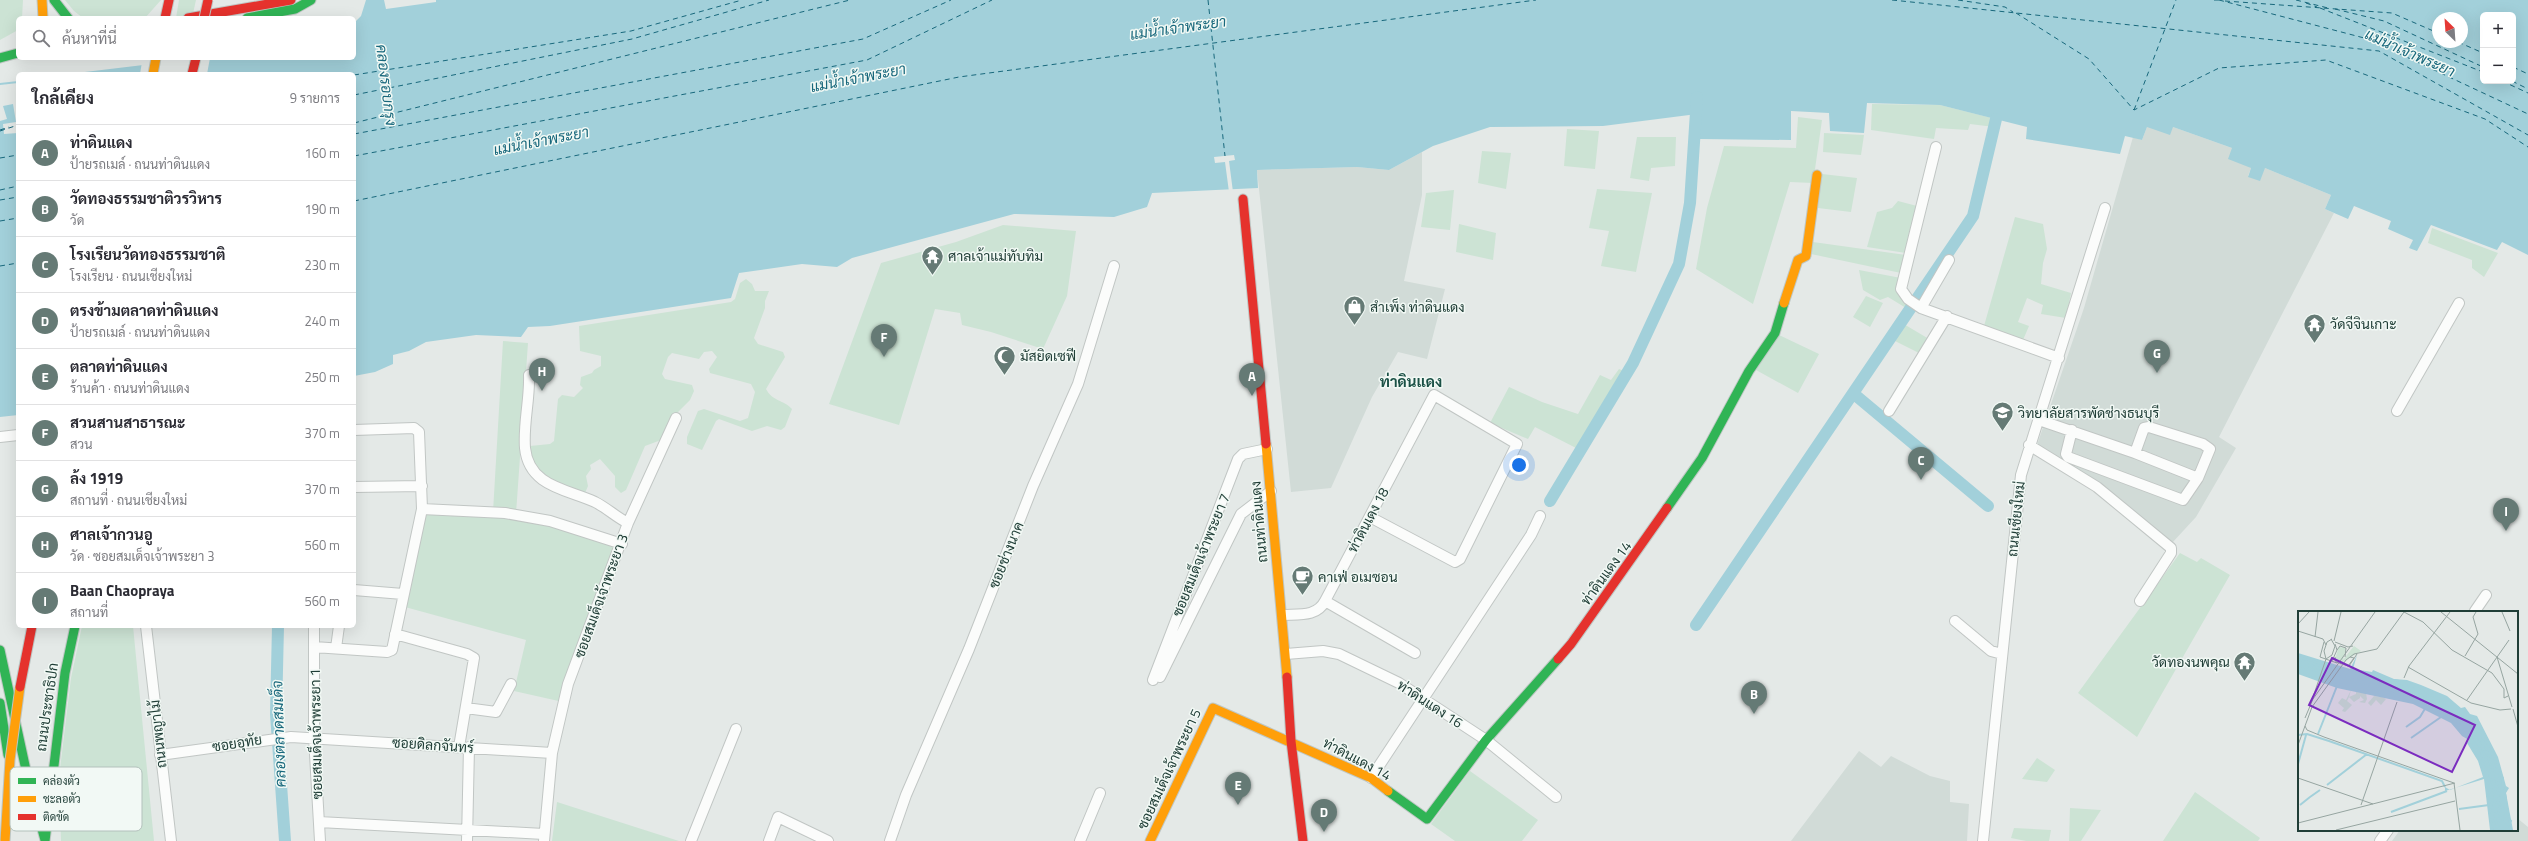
<!DOCTYPE html>
<html lang="th">
<meta charset="utf-8">
<style>
:root{--surface:#fff;--page:#f7f7f7;--text:#2b2b33;--muted:#7c7c81;--line:#e1e1e2;--accent:#657a75}
body{margin:0;font-family:"Titillium Web",Sarabun,sans-serif;background:var(--page);color:var(--text)}
.controls{position:absolute;right:12px;top:12px;display:grid;overflow:hidden;border-radius:6px;box-shadow:0 4px 16px #0002}
.controls button{width:36px;height:36px;display:grid;place-items:center;padding:0;border:0;border-bottom:1px solid var(--line);background:var(--surface);color:var(--text);font:20px sans-serif}
.compass{position:absolute;left:2432px;top:12px;width:36px;height:36px;border-radius:50%;background:var(--surface);box-shadow:0 4px 16px #0002;rotate:335deg}
.you{position:absolute;left:1519px;top:465px;width:14px;height:14px;margin:-10px;border:3px solid #fff;border-radius:50%;background:#1a73e8;box-shadow:0 0 0 6px #1a73e833}
.badge{display:grid;place-items:center;width:26px;height:26px;border-radius:50%;background:var(--accent);color:#fff;font-size:13px;font-weight:700}
.pin{position:absolute;translate:-50% -33px;filter:drop-shadow(0 1px 2px #0008)}
.pin::after{content:'';position:absolute;top:21px;width:14px;height:12px;background:inherit;clip-path:polygon(0 0,100% 0,50% 100%)}
.list{margin:0;padding:0;list-style:none}
h2{display:flex;justify-content:space-between;align-items:center;height:52px;margin:0;padding:0 16px;font-size:17px}
h2 small{font-size:13px;font-weight:400;color:var(--muted)}
.list li{display:grid;grid-template-columns:26px 1fr auto;gap:12px;align-items:center;box-sizing:border-box;height:56px;padding:0 16px;border-top:1px solid var(--line)}
.list b{display:block;font-size:15px;white-space:nowrap}
.list p{margin:0;font-size:13px;white-space:nowrap;color:var(--muted)}
.list em{font-size:13px;font-style:normal;color:var(--muted)}
.icon{flex:none;width:22px;height:22px;fill:none;stroke:currentColor;stroke-width:2;stroke-linecap:round;stroke-linejoin:round}
.map{position:relative;flex:none;width:2528px;height:841px;overflow:hidden}
.search{position:absolute;background:var(--surface);box-shadow:0 4px 16px #0002;left:16px;top:16px;width:340px;height:44px;display:flex;align-items:center;gap:10px;box-sizing:border-box;padding:0 14px;border-radius:6px;color:var(--muted);font-size:15px}
.panel{position:absolute;background:var(--surface);box-shadow:0 4px 16px #0002;left:16px;top:72px;width:340px;height:556px;border-radius:6px}
.map>svg:first-child{display:block}
.built{fill:#d1dbd7}
.green{fill:#cce3d4}
.water{fill:#a2d0da;fill-rule:evenodd}
.pier{fill:#e4e9e7}
.lines{fill:none;stroke-linecap:round;stroke-linejoin:round}
.canal{stroke:#a2d0da;stroke-width:12}
.ferry{stroke:#18687c;stroke-width:1;stroke-dasharray:5 4;stroke-linecap:butt}
.street-casing{stroke:#c1c6c4;stroke-width:12}
.fast-casing{stroke:#bfc7c4;stroke-width:11}
.slow-casing{stroke:#bfc7c4;stroke-width:11}
.jam-casing{stroke:#bfc7c4;stroke-width:11}
.street{stroke:#fbfcfb;stroke-width:10}
.fast{stroke:#30b455;stroke-width:9}
.slow{stroke:#ff9f0a;stroke-width:9}
.jam{stroke:#e5322d;stroke-width:9}
.slow-bridge-casing{stroke:#bcc5c3;stroke-width:11;stroke-linecap:butt}
.jam-bridge-casing{stroke:#bcc5c3;stroke-width:11;stroke-linecap:butt}
.slow-bridge{stroke:#ff9f0a;stroke-width:9}
.jam-bridge{stroke:#e5322d;stroke-width:9}
.labels{text-anchor:middle;stroke-width:3;stroke-linejoin:round;paint-order:stroke}
.poi-label{font-size:14px;fill:#203e37;stroke:#f2f9f5;text-anchor:start}
.street-label{font-size:14px;fill:#203e37;stroke:#f2f9f5}
.water-label{font-size:15px;font-style:italic;fill:#18687c;stroke:#f2f9f5}
.neighbourhood-label{font-size:15px;font-weight:bold;fill:#1b5146;stroke:#f2f9f5}
.inset-river{fill:none;stroke:#a2d0da;stroke-width:2}
.inset-road{fill:none;stroke:#96a5a1;stroke-width:1}
.view{fill:#7b2cbf;fill-opacity:0.15;stroke:#7b2cbf;stroke-width:2}
.inset-edge{fill:none;stroke:#203e37;stroke-width:2}
.key{fill:#f2f9f5;stroke:#b3c1bc;stroke-width:1}
.key-label{font-size:11px;fill:#203e37}
</style>
<div class="map">
<svg width="2528" height="841" viewBox="0 0 2528 841">
<rect width="100%" height="100%" fill="#e4e9e7"/>
<!-- built -->
<path class="built" d="M2147 127H2173L2232 148 2251 168 2248 176 2265 168 2331 195 2325 209 2334 213 2219 437 2236 448 2196 517 2172 543 2037 445 2084 308 2133 137 2142 140Z
M1422 152V195L1404 281 1445 289 1427 359 1398 352 1372 397 1331 488 1291 492 1257 170 1357 167 1389 170Z
M1859 751 1881 767 1891 756 1930 776 1950 781V802L1969 804 1967 841H1791Z
M2517 818 2528 827V841H2392L2400 830H2517Z"/>
<!-- green -->
<path class="green" d="M0 0H23L22 18H18V30L0 40Z
M65 0H161L145 18H83L74 11Z
M179 0H196L192 18H176Z
M1872 104 1940 105 1996 119 1994 127 1970 124 1968 130 1936 128 1934 139 1871 130Z
M1798 117 1822 120 1813 183 1790 182 1753 304 1696 269 1707 208 1724 146 1796 148Z
M1567 129 1599 131 1595 169 1564 166Z
M1824 133 1864 135 1861 155 1823 152Z
M1637 137H1676L1675 166 1651 168 1649 181 1630 178Z
M1482 151 1511 153 1506 189 1478 183Z
M1822 174 1857 178 1851 212 1818 208Z
M1597 189 1652 193 1636 272 1601 266 1609 231 1589 228Z
M1454 190 1450 230 1421 227 1426 193Z
M1898 201 1917 206 1906 253 1867 247 1877 212 1892 208Z
M2015 217 2043 224 2047 249 2043 263 2041 284 2071 293 2066 318 2041 314 2043 305 2027 298 2018 322 2029 326 2023 340 1984 326Z
M1459 224 1496 233 1493 260 1456 252Z
M1003 225 1076 231 1067 296 1043 349 991 332 962 325 960 313 935 309 899 425 829 404 881 263 956 242Z
M2432 228 2498 253 2484 277 2472 268V260L2428 243Z
M1813 242 1906 255 1901 273 1811 254Z
M1859 270 1901 278 1909 304 1906 308 1888 297 1880 300 1863 290Z
M746 279 752 284 755 291H769L765 301V308L754 338 758 344 783 352 785 357 766 389C772 401 784 400 792 409L785 427 781 430 767 426 752 431 719 419 716 421 702 450 687 444V437L698 411 704 409 740 421 748 418 755 392 751 384 710 373 709 369 717 357 712 351 704 352 699 359 672 353 668 357 662 374 665 379 692 385 694 391 690 400 675 415 661 440 645 446 626 490 621 493 615 487V476L600 459 590 465 591 469 586 476 588 486 585 493 557 485 534 467 530 446 550 444 554 441 558 399 562 395 574 397 583 388 580 385 581 377 592 373 594 370 601 366V356L580 351 579 326 731 302 735 299 740 283Z
M1866 296 1883 303 1870 327 1853 317Z
M1902 323 1929 339 1921 354 1893 340Z
M1779 335 1819 354 1798 393 1756 370Z
M503 341 528 343 516 514 493 512Z
M1619 369 1626 372 1578 449 1535 427 1528 439 1490 423 1509 387 1542 402 1578 414 1600 375 1611 380Z
M426 513 505 514 550 521 620 545 563 702 514 691 526 640 405 607Z
M2180 553 2197 562 2201 558 2230 575 2137 737 2078 693Z
M82 626H133L154 841H61L59 777 71 678Z
M2037 758 2055 770 2047 782 2022 779Z
M1470 771 1538 820 1522 841H1455L1431 824Z
M2195 792 2260 838 2258 841H2163Z
M557 802 679 841H552Z
M2070 808 2101 810 2081 841H2069Z
M2014 828 2051 830 2049 841H2026L2011 838Z"/>
<!-- water -->
<path class="water" d="M366 0H384L386 9 436 2V0H2528V255L2502 242 2497 250 2431 225 2417 251 2409 248 2413 240 2388 229 2391 221 2354 206 2348 219 2325 209 2331 195 2265 168 2260 181 2248 177 2251 168 2228 159 2232 148 2173 127 2170 135 2147 127 2142 140 2125 136 2120 154 2026 139 2027 127 1940 105 1867 103 1864 133 1830 131 1829 113 1791 111V140L1700 139 1697 114 1603 126 1490 127 1433 146 1389 170 1357 167 1257 170 1258 188 1152 193 1147 207 1114 217 1014 214 852 258 837 267 802 264 739 273 731 298 550 326 528 327 521 337 476 335 426 342 409 351 393 355V364L375 372 354 376V74H68L202 58H354V23L361 16ZM2483 15H2513V81H2483ZM2438 18H2462V42H2438Z
M18 81V415L0 417V83Z"/>
<!-- pier -->
<path class="pier" d="M183 58H210L207 74H140L142 62Z
M18 83V133L4 134 3 124 16 122 13 104 3 106 7 119 0 121V85Z
M1234 155 1235 160 1229 161 1233 192H1229L1225 162 1215 163 1214 157Z"/>
<g class="lines">
<!-- canal -->
<path class="canal" d="M1854 394 1988 506
M1550 501 1633 363 1679 264 1690 203 1697 97
M1696 625 1973 216 1996 119
M278 626 276 714 285 841"/>
<!-- ferry -->
<path class="ferry" d="M1208 0 1225 156
M1892 0 2379 51 2528 135
M1958 0 2005 7 2013 12
M2214 0H2220
M2219 0 2368 39 2528 114
M2296 0 2328 8
M2225 1 2392 13 2438 33
M2306 3 2317 7
M2320 8 2483 72
M2335 9 2384 21 2483 67
M2016 13 2089 59 2134 110 2219 68 2326 60 2485 119 2528 147
M2458 42 2483 53
M2513 67 2528 74
M354 75 631 31 742 0
M2502 81 2528 93
M2512 81 2528 89
M354 95 632 39 769 0
M2134 110 2176 0
M354 123 850 0
M0 130 9 127
M0 131 18 125
M354 134 863 39 951 0
M354 156 867 60 992 0
M0 158 18 155
M0 190 18 186
M0 200 18 197
M354 201 959 77 1536 0
M0 221 18 218
M0 266 18 263"/>
<defs>
<path id="street" d="M1936 147 1901 289 1908 299 1921 308 2059 358
M1921 308 1949 260
M1889 411 1947 316
M2397 411 2459 303
M2039 420 2135 453 2198 478
M2072 430 2066 454 2068 457 2183 500 2198 478 2210 449 2203 444 2149 427 2144 428 2135 453
M0 437 18 435
M2029 445 2097 487 2171 548V553L2140 601
M354 487 422 486
M422 509 505 513 550 521 622 544
M628 523 676 418
M354 590 403 594
M1325 601 1415 653
M2475 611 2486 595
M1282 615C1299 614 1317 617 1325 601L1434 395 1517 444 1460 559 1455 562 1370 517
M1955 621 1991 651 2002 654
M146 626 171 841
M314 626V737L320 841
M395 634 467 654 474 658 459 747
M314 647 387 652 392 650 422 509 419 432 414 428 354 430
M336 648 339 626
M1286 654 1323 651 1339 654 1399 683 1486 740 1556 797
M1160 677 1241 514 1271 491
M1153 680 1238 459 1243 454 1267 449
M466 708 496 712 511 684
M160 755 291 737 552 753
M1371 778 1531 535 1540 516
M319 822 544 834
M467 841 469 747
M544 841 552 753 568 684 628 523C616 517 607 508 595 502 567 489 529 487 525 448 523 424 530 399 529 375L547 374
M691 841 736 729
M769 841 778 817 828 841
M890 841 906 795 969 649 1033 486 1078 384 1114 266
M1080 841 1100 793
M1983 841 2021 475 2105 208
M2380 841 2388 830"/>
<path id="fast" d="M54 0 68 18
M247 18 295 9 311 0
M0 58 18 53
M1667 508 1702 458 1749 371 1775 333 1784 303
M0 650 26 770 45 840
M0 703 8 755
M1388 791 1427 819 1486 740 1558 659
M45 841 65 673 75 626"/>
<path id="slow" d="M42 0 43 18
M153 74 156 58
M1784 303 1798 260 1806 256 1817 175
M1266 444 1287 677
M1150 841 1213 708 1371 778 1388 791"/>
<path id="jam" d="M165 18 169 0
M188 18 291 0
M192 74 196 58
M1243 199 1266 444
M1558 659 1571 644 1667 508
M1287 677 1291 741 1303 841"/>
</defs>
<!-- street casing -->
<use href="#street" class="street-casing"/>
<!-- fast casing -->
<use href="#fast" class="fast-casing"/>
<!-- slow casing -->
<use href="#slow" class="slow-casing"/>
<!-- jam casing -->
<use href="#jam" class="jam-casing"/>
<!-- street -->
<use href="#street" class="street"/>
<!-- fast -->
<use href="#fast" class="fast"/>
<!-- slow -->
<use href="#slow" class="slow"/>
<!-- jam -->
<use href="#jam" class="jam"/>
<defs>
<path id="slow-bridge" d="M5 841 10 760 20 687"/>
<path id="jam-bridge" d="M204 18 208 0
M20 687 32 626"/>
</defs>
<!-- slow-bridge casing -->
<use href="#slow-bridge" class="slow-bridge-casing"/>
<!-- jam-bridge casing -->
<use href="#jam-bridge" class="jam-bridge-casing"/>
<!-- slow-bridge -->
<use href="#slow-bridge" class="slow-bridge"/>
<!-- jam-bridge -->
<use href="#jam-bridge" class="jam-bridge"/>
</g>
<!-- icons -->
<defs>
<symbol id="temple-pin" viewBox="-11 -11 22 30"><path d="M0 17L-7.5 6A9.5 9.5 0 1 1 7.5 6Z" fill="#657a75" stroke="#f2f9f5"/><path d="M0-6L5-2H3V0L6.5 2.5H4V6H1.5V3h-3V6H-4V2.5H-6.5L-3 0V-2H-5Z" fill="#fff"/></symbol>
<symbol id="shop-pin" viewBox="-11 -11 22 30"><path d="M0 17L-7.5 6A9.5 9.5 0 1 1 7.5 6Z" fill="#657a75" stroke="#f2f9f5"/><path d="M-5-2.5h2.3a2.7 3.5 0 0 1 5.4 0H5L5.5 6h-11ZM-1.5-2.5h3a1.5 2.3 0 0 0-3 0Z" fill="#fff"/></symbol>
<symbol id="mosque-pin" viewBox="-11 -11 22 30"><path d="M0 17L-7.5 6A9.5 9.5 0 1 1 7.5 6Z" fill="#657a75" stroke="#f2f9f5"/><path d="M3.5-4.9A6 6 0 1 0 3.5 4.9A5 5 0 1 1 3.5-4.9Z" fill="#fff"/></symbol>
<symbol id="university-pin" viewBox="-11 -11 22 30"><path d="M0 17L-7.5 6A9.5 9.5 0 1 1 7.5 6Z" fill="#657a75" stroke="#f2f9f5"/><path d="M0-5L7-2L0 1L-7-2ZM-4 1L0 2.5L4 1V4Q0 6-4 4Z" fill="#fff"/></symbol>
<symbol id="cafe-pin" viewBox="-11 -11 22 30"><path d="M0 17L-7.5 6A9.5 9.5 0 1 1 7.5 6Z" fill="#657a75" stroke="#f2f9f5"/><path d="M-5.5-4.5H6V0H3Q3 3.5 0 3.5H-2.5Q-5.5 3.5-5.5 0ZM3-3.2v2h1.7v-2ZM-6 4.5H4V6H-6Z" fill="#fff"/></symbol>
</defs>
<g fill-rule="evenodd">
<use href="#temple-pin" x="920" y="244" width="25" height="34"/>
<use href="#shop-pin" x="1342" y="294" width="25" height="34"/>
<use href="#temple-pin" x="2302" y="312" width="25" height="34"/>
<use href="#mosque-pin" x="992" y="344" width="25" height="34"/>
<use href="#university-pin" x="1990" y="400" width="25" height="34"/>
<use href="#cafe-pin" x="1290" y="564" width="25" height="34"/>
<use href="#temple-pin" x="2232" y="650" width="25" height="34"/>
</g>
<g class="labels">
<!-- poi labels -->
<g class="poi-label">
<text x="948" y="261">ศาลเจ้าแม่ทับทิม</text>
<text x="1370" y="312">สำเพ็ง ท่าดินแดง</text>
<text x="2330" y="329">วัดจีจินเกาะ</text>
<text x="1020" y="361">มัสยิดเซฟี</text>
<text x="2018" y="418">วิทยาลัยสารพัดช่างธนบุรี</text>
<text x="1318" y="582">คาเฟ่ อเมซอน</text>
<text x="2230" y="667" text-anchor="end">วัดทองนพคุณ</text>
</g>
<!-- street labels -->
<g class="street-label">
<text transform="translate(2016 519) rotate(-84)" y="5">ถนนเชียงใหม่</text>
<text transform="translate(1368 520) rotate(-62)" y="5">ท่าดินเดง 18</text>
<text transform="translate(1259 522) rotate(-95)" y="5">ถนนท่าดินแดง</text>
<text transform="translate(1006 555) rotate(-68)" y="5">ซอยช่างนาค</text>
<text transform="translate(1201 555) rotate(-68)" y="5">ซอยสมเด็จเจ้าพระยา 7</text>
<text transform="translate(1606 573) rotate(-54)" y="5">ท่าดินแดง 14</text>
<text transform="translate(601 596) rotate(-70)" y="5">ซอยสมเด็จเจ้าพระยา 3</text>
<text transform="translate(1430 704) rotate(33)" y="5">ท่าดินแดง 16</text>
<text transform="translate(47 707) rotate(-82)" y="5">ถนนประชาธิปก</text>
<text transform="translate(158 734) rotate(-96)" y="5">ถนนพญาไม้</text>
<text transform="translate(316 734) rotate(-91)" y="5">ซอยสมเด็จเจ้าพระยา 1</text>
<text transform="translate(237 743) rotate(-9)" y="5">ซอยอุทัย</text>
<text transform="translate(433 745) rotate(4)" y="5">ซอยดิลกจันทร์</text>
<text transform="translate(1357 759) rotate(28)" y="5">ท่าดินแดง 14</text>
<text transform="translate(1169 769) rotate(-65)" y="5">ซอยสมเด็จเจ้าพระยา 5</text>
</g>
<!-- water labels -->
<g class="water-label">
<text transform="translate(1178 28) rotate(-8)" y="5">แม่น้ำเจ้าพระยา</text>
<text transform="translate(2410 53) rotate(24)" y="5">แม่น้ำเจ้าพระยา</text>
<text transform="translate(858 78) rotate(-11)" y="5">แม่น้ำเจ้าพระยา</text>
<text transform="translate(386 85) rotate(83)" y="5">คลองรอบกรุง</text>
<text transform="translate(541 141) rotate(-11)" y="5">แม่น้ำเจ้าพระยา</text>
<text transform="translate(279 734) rotate(-92)" y="5">คลองตลาดสมเด็จ</text>
</g>
<!-- neighbourhood labels -->
<g class="neighbourhood-label">
<text x="1411" y="387">ท่าดินแดง</text>
</g>
</g>
<!-- overview -->
<g transform="translate(2298 611)">
<rect width="220" height="220" fill="#e4e9e7"/>
<path d="M56 35 63 40 45 51 26 77 44 51 40 52 37 48 41 36 48 37 45 49ZM53 79 51 86 58 83V81L68 82 69 88 67 92 61 91 66 89 62 85V87L56 91 51 86 49 90 54 94 47 101 44 100 46 97 40 92 44 87 48 89ZM76 85 84 86 88 88 83 94 78 89 73 95 70 92Z" fill="#cce3d4"/>
<path d="M0 42 52 58 59 44 55 58 74 61 75 59 96 68 109 69 123 74 149 85 163 97 167 96 172 103 179 105 200 146 208 175 211 177 208 182 215 219H192L186 168 147 180V176L152 179 185 166 180 150 169 132 171 129 164 125 153 112 115 93 39 77 0 63Z" fill="#a2d0da"/>
<path class="inset-river" d="M0 46 24 53M0 51 38 61M0 52 23 58M0 54 22 61M39 57 68 65 108 71M42 59 65 65M35 61 81 73 109 71 114 80 139 96M26 62 86 77 132 92M41 62 81 72H107M51 63 93 71M109 71 168 111 194 143 201 188 193 203 197 190 195 174 181 135 171 119 164 112 151 109 147 100 118 82ZM113 73 151 97M99 88 104 73M142 94 156 103M144 97 162 107M148 101 167 113 171 118M169 111 192 139M169 115 188 141M108 116 122 106 128 96M174 122 194 151M20 123 39 75M0 124 9 123 31 130 144 170 147 176M113 127 143 106M190 146 195 160M195 146 204 166M0 153 8 124M195 154 205 167 203 190 196 200M197 160 202 174M204 169 208 187 206 190 208 205 213 210 208 219M29 174 69 143M12 186 22 179M208 189 210 214M2 194 12 186M161 198 191 194M93 201 149 180M194 202 197 205 200 219M194 202 207 194M196 204 212 209M197 219 194 214 205 193M198 219 210 200 203 177M208 219V206"/>
<path class="inset-road" d="M106 1 125 11 154 39 194 62 206 78V87L210 85M143 1 220 63M204 1 212 20M0 13 11 1M0 20 25 28 28 34M17 26 20 1M36 30 43 1M26 31 22 46 39 52M37 31 50 36 55 35M39 39 42 35 48 37 47 46M167 45 180 23 175 6 178 1M37 46 38 51 50 55 56 47 52 46M199 46 214 96M28 48 26 40 29 31 34 28M34 50 39 39 37 33M51 55 59 43M110 56 173 92 202 99 213 98M106 67 111 55 152 1M15 86 28 48 34 44 37 35 33 28M169 89 211 29M215 98 220 116M7 107 15 88 77 1M7 115 9 119 26 126 156 172M0 134 14 96 48 49 56 43 79 38 106 1M0 167 75 193M156 172 162 219M220 174V187M63 194 99 91M0 212 157 172M38 219 157 190"/>
<path class="view" d="M34 47 177 114 154 161 11 94Z"/>
<rect width="220" height="220" class="inset-edge"/>
</g>
<!-- legend -->
<rect x="10" y="767" width="132" height="64" rx="6" class="key"/>
<rect x="18" y="778" width="18" height="6" fill="#30b455"/>
<rect x="18" y="796" width="18" height="6" fill="#ff9f0a"/>
<rect x="18" y="814" width="18" height="6" fill="#e5322d"/>
<g class="key-label">
<text x="43" y="785">คล่องตัว</text>
<text x="43" y="803">ชะลอตัว</text>
<text x="43" y="821">ติดขัด</text>
</g>
</svg>
<div class="controls">
<button>+</button>
<button>−</button>
</div>
<svg class="compass" viewBox="-18 -18 36 36"><path d="M0-13l5 13h-10z" fill="#e53935"/><path d="M0 13l5-13h-10z" fill="#7c7c81"/></svg>
<div class="you"></div>
<div class="pin badge" style="left:1252px;top:396px">A</div>
<div class="pin badge" style="left:1754px;top:714px">B</div>
<div class="pin badge" style="left:1921px;top:480px">C</div>
<div class="pin badge" style="left:1324px;top:832px">D</div>
<div class="pin badge" style="left:1238px;top:805px">E</div>
<div class="pin badge" style="left:884px;top:357px">F</div>
<div class="pin badge" style="left:2157px;top:373px">G</div>
<div class="pin badge" style="left:542px;top:391px">H</div>
<div class="pin badge" style="left:2506px;top:531px">I</div>
<div class="search"><svg class="icon" aria-label="search" viewBox="0 0 24 24"><circle cx="10" cy="10" r="6"/><path d="M15 15l6 6"/></svg>ค้นหาที่นี่</div>
<section class="panel">
<h2>ใกล้เคียง<small>9 รายการ</small></h2>
<ul class="list">
<li><span class="badge">A</span><div><b>ท่าดินแดง</b><p>ป้ายรถเมล์ · ถนนท่าดินแดง</p></div><em>160 m</em></li>
<li><span class="badge">B</span><div><b>วัดทองธรรมชาติวรวิหาร</b><p>วัด</p></div><em>190 m</em></li>
<li><span class="badge">C</span><div><b>โรงเรียนวัดทองธรรมชาติ</b><p>โรงเรียน · ถนนเชียงใหม่</p></div><em>230 m</em></li>
<li><span class="badge">D</span><div><b>ตรงข้ามตลาดท่าดินแดง</b><p>ป้ายรถเมล์ · ถนนท่าดินแดง</p></div><em>240 m</em></li>
<li><span class="badge">E</span><div><b>ตลาดท่าดินแดง</b><p>ร้านค้า · ถนนท่าดินแดง</p></div><em>250 m</em></li>
<li><span class="badge">F</span><div><b>สวนสานสาธารณะ</b><p>สวน</p></div><em>370 m</em></li>
<li><span class="badge">G</span><div><b>ล้ง 1919</b><p>สถานที่ · ถนนเชียงใหม่</p></div><em>370 m</em></li>
<li><span class="badge">H</span><div><b>ศาลเจ้ากวนอู</b><p>วัด · ซอยสมเด็จเจ้าพระยา 3</p></div><em>560 m</em></li>
<li><span class="badge">I</span><div><b>Baan Chaopraya</b><p>สถานที่</p></div><em>560 m</em></li>
</ul>
</section>
</div>
